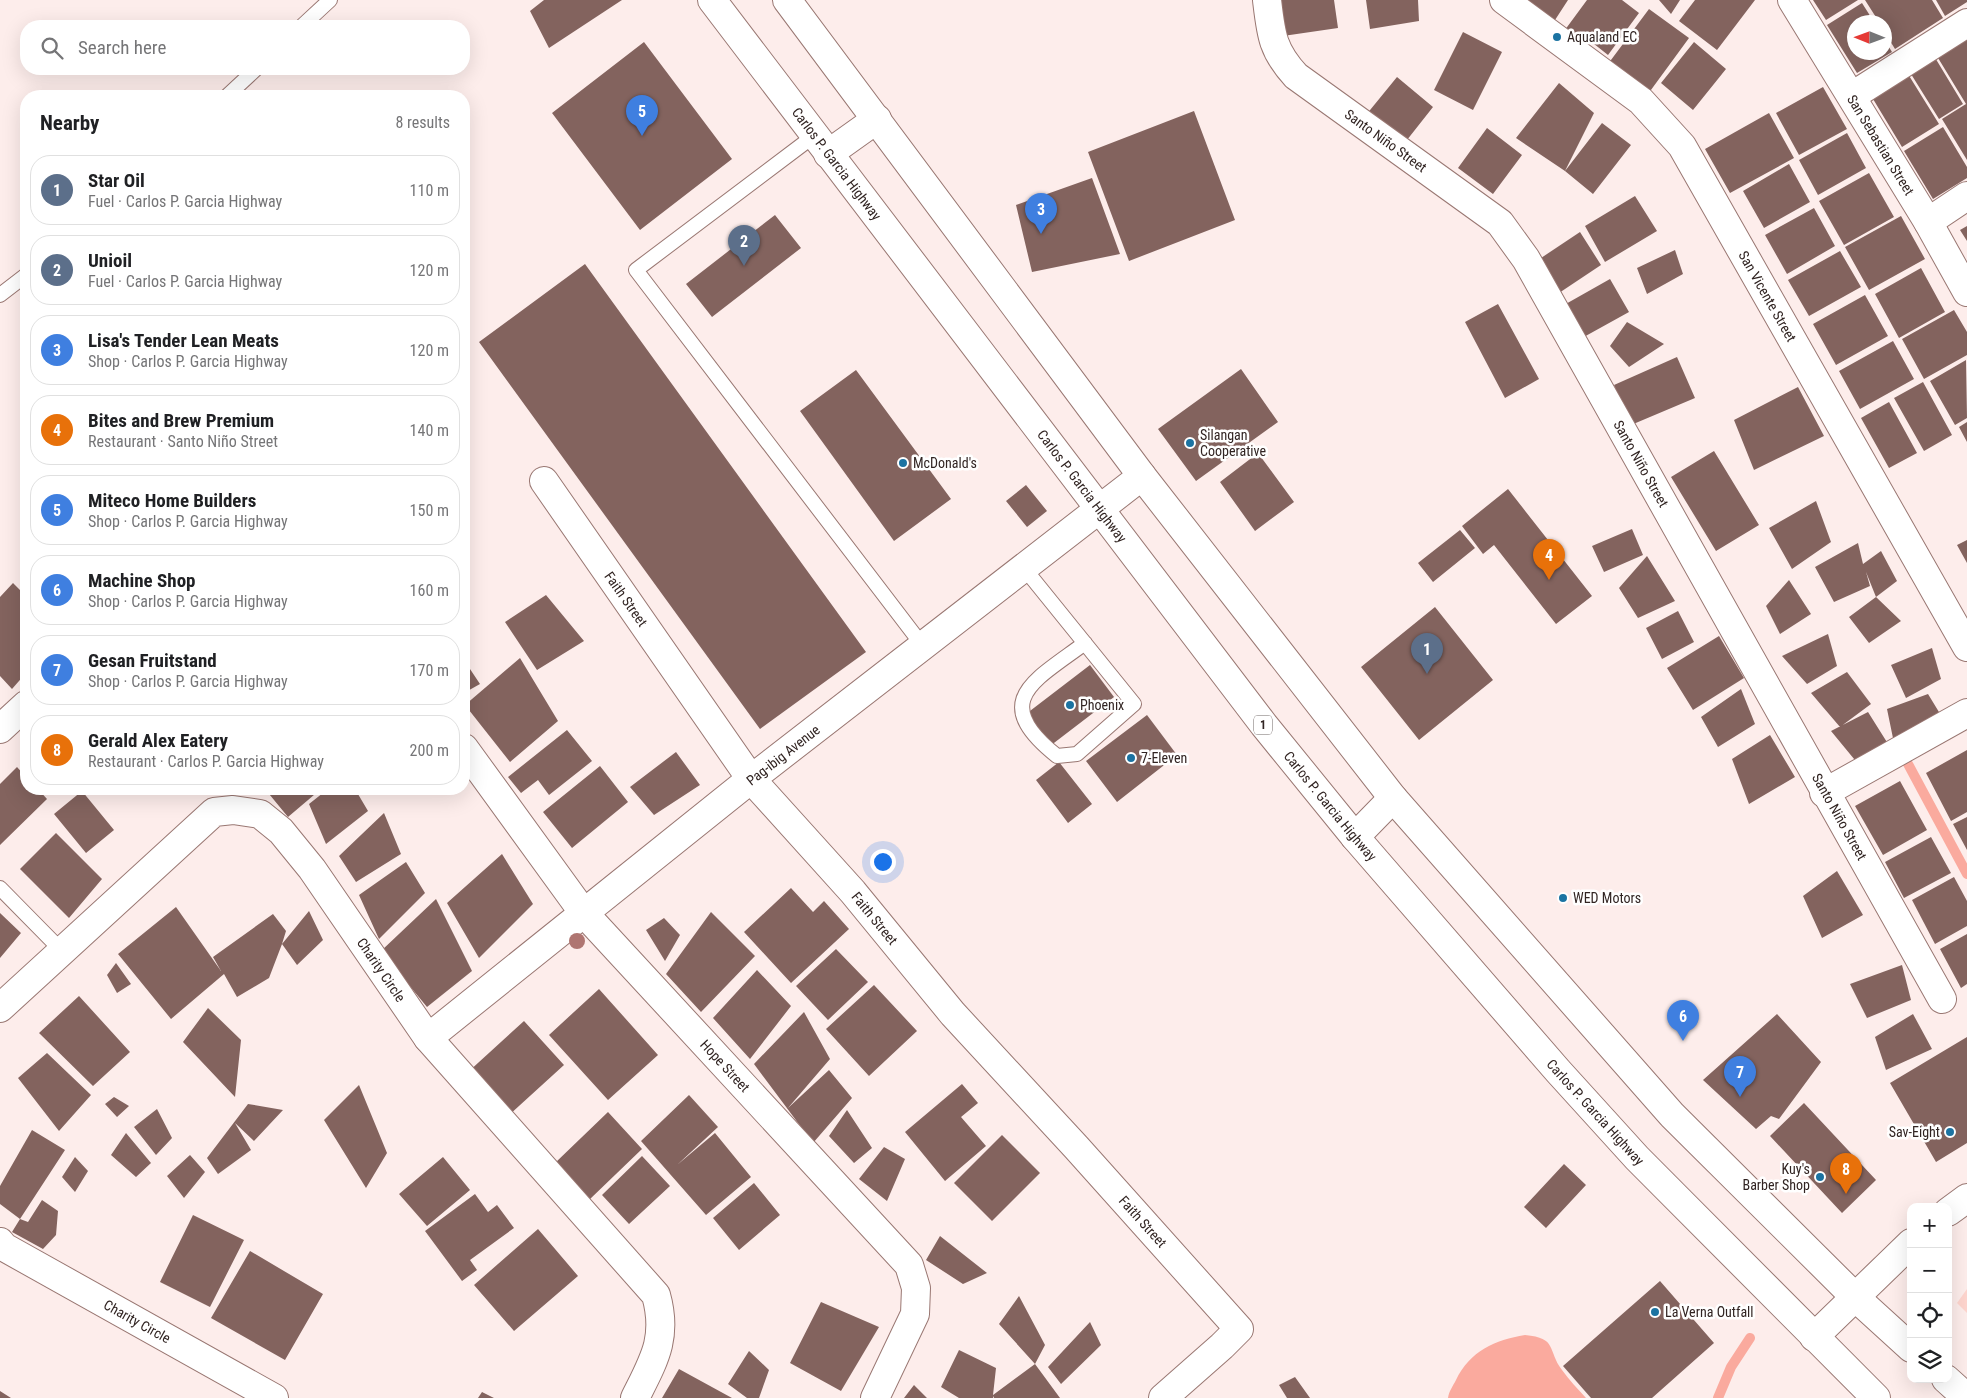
<!DOCTYPE html>
<meta charset="utf-8">
<style>
:root{--surface:#fff;--page:#f2f2f2;--text:#202124;--muted:#757577;--line:#e0e0e0;--accent:#2563eb}
body{margin:0;font-family:"Roboto Condensed",sans-serif;background:var(--page);color:var(--text)}
.controls{position:absolute;right:15px;bottom:15px;display:grid;overflow:hidden;border-radius:10px;box-shadow:0 5px 20px #0002}
.controls button{width:45px;height:45px;display:grid;place-items:center;padding:0;border:0;border-bottom:1px solid var(--line);background:var(--surface);color:var(--text);font:25px sans-serif}
.compass{position:absolute;left:1847px;top:15px;width:45px;height:45px;border-radius:50%;background:var(--surface);box-shadow:0 5px 20px #0002;rotate:271deg}
.you{position:absolute;left:882px;top:861px;width:18px;height:18px;margin:-12px;border:4px solid #fff;border-radius:50%;background:#1a73e8;box-shadow:0 0 0 8px #1a73e833}
.badge{display:grid;place-items:center;width:32px;height:32px;border-radius:50%;background:var(--accent);color:#fff;font-size:16px;font-weight:700}
.pin{position:absolute;translate:-50% -41px;filter:drop-shadow(0 1px 2px #0008)}
.pin::after{content:'';position:absolute;top:26px;width:18px;height:15px;background:inherit;clip-path:polygon(0 0,100% 0,50% 100%)}
.list{margin:0;padding:0;list-style:none}
h2{display:flex;justify-content:space-between;align-items:center;height:65px;margin:0;padding:0 20px;font-size:21px}
h2 small{font-size:16px;font-weight:400;color:var(--muted)}
.list li{display:grid;grid-template-columns:32px 1fr auto;gap:15px;align-items:center;box-sizing:border-box;height:70px;margin:0 10px 10px;padding:0 10px;border:1px solid var(--line);border-radius:20px}
.list b{display:block;font-size:19px;white-space:nowrap}
.list p{margin:0;font-size:16px;white-space:nowrap;color:var(--muted)}
.list em{font-size:16px;font-style:normal;color:var(--muted)}
.icon{flex:none;width:28px;height:28px;fill:none;stroke:currentColor;stroke-width:2;stroke-linecap:round;stroke-linejoin:round}
.map{position:relative;flex:none;width:1967px;height:1398px;overflow:hidden}
.search{position:absolute;background:var(--surface);box-shadow:0 5px 20px #0002;left:20px;top:20px;width:450px;height:55px;display:flex;align-items:center;gap:12px;box-sizing:border-box;padding:0 18px;border-radius:20px;color:var(--muted);font-size:19px}
.panel{position:absolute;background:var(--surface);box-shadow:0 5px 20px #0002;left:20px;top:90px;width:450px;height:705px;border-radius:20px}
.map>svg:first-child{display:block}
.green{fill:#fed5ce}
.water{fill:#faaa9e}
.lines{fill:none;stroke-linecap:round;stroke-linejoin:round}
.stream{stroke:#faaa9e;stroke-width:10}
.building{fill:#83635e}
.lane-casing{stroke:#997772;stroke-width:16}
.street-casing{stroke:#997772;stroke-width:30}
.secondary-casing{stroke:#997772;stroke-width:30}
.highway-casing{stroke:#997772;stroke-width:30}
.lane{stroke:#fff;stroke-width:14}
.street{stroke:#fff;stroke-width:28}
.secondary{stroke:#fff;stroke-width:28}
.highway{stroke:#fff;stroke-width:28}
.tree{fill:#af7571}
.poi-dot{fill:#1b73a2;stroke:#fff;stroke-width:2}
.labels{text-anchor:middle;stroke-width:5;stroke-linejoin:round;paint-order:stroke}
.shield{fill:#fff;stroke:#6f6664;stroke-width:1}
.shield-label{font-size:12px;font-weight:bold;fill:#312422}
.poi-label{font-size:14px;fill:#312422;stroke:#fff;text-anchor:start}
.street-label{font-size:14px;fill:#312422;stroke:#fff}
</style>
<div class="map">
<svg width="1967" height="1398" viewBox="0 0 1967 1398">
<rect width="100%" height="100%" fill="#fdedeb"/>
<!-- green -->
<path class="green" d="M1967 1289V1313L1957 1303Z"/>
<!-- water -->
<path class="water" d="M1525 1335C1558 1338 1547 1350 1562 1370 1569 1380 1578 1389 1586 1398H1448C1449 1391 1453 1386 1456 1380 1470 1351 1495 1340 1525 1335Z"/>
<g class="lines">
<!-- stream -->
<path class="stream" d="M1908 764 1967 874
M1718 1398 1731 1367 1750 1338"/>
</g>
<!-- building -->
<path class="building" d="M544 0H622L549 48 530 11Z
M1279 0H1334L1338 28 1283 36Z
M1366 0H1418L1419 21 1370 29Z
M1529 0H1568L1555 20 1527 3Z
M1587 0H1622L1639 13 1608 55 1584 36 1574 49 1559 38Z
M1659 0H1680L1671 14Z
M1695 0H1755L1717 50 1679 21Z
M1813 0H1858L1826 20Z
M1865 0H1932L1943 18 1895 49 1884 31V22H1879Z
M1936 0H1967V2L1945 16Z
M1862 3 1874 22H1854V52H1884V39L1892 52 1857 73 1827 25Z
M1649 9 1689 38 1648 94 1608 64Z
M1967 26V160L1942 119 1966 104 1932 48Z
M1463 32 1502 52 1473 110 1434 90Z
M644 42 732 159 640 230 552 113Z
M1694 42 1726 69 1693 110 1661 83Z
M1931 51 1963 104 1939 119 1906 66Z
M1903 66 1939 124 1902 147 1867 89Z
M1397 77 1433 107 1403 145 1366 115Z
M1559 83 1594 113 1565 171 1516 138Z
M1823 87 1847 129 1799 155 1776 113Z
M1194 111 1235 220 1129 261 1088 152Z
M1769 113 1794 158 1730 193 1705 149Z
M1602 123 1631 145 1593 194 1565 171Z
M1943 127 1967 167V178L1933 199 1904 151Z
M1487 128 1522 155 1493 194 1458 168Z
M1847 133 1866 168 1818 195 1799 160Z
M1789 164 1810 202 1764 228 1743 191Z
M1869 173 1894 217 1844 245 1819 201Z
M1092 178 1120 254 1032 272 1016 205Z
M1635 196 1657 231 1605 262 1585 226Z
M1814 208 1835 246 1787 274 1765 235Z
M775 215 801 248 712 317 686 284Z
M1901 216 1925 259 1869 290 1845 247Z
M1967 226V241L1960 230Z
M1580 232 1601 265 1559 293 1538 260Z
M1675 250 1683 274 1647 294 1637 268Z
M1840 251 1861 287 1809 316 1788 280Z
M585 264 866 652 760 729 479 342Z
M1921 268 1945 312 1899 338 1875 294Z
M1610 279 1629 312 1582 338 1564 305Z
M1865 295 1888 336 1836 365 1813 324Z
M1498 304 1539 379 1505 398 1465 322Z
M1954 310 1967 332V355L1924 379 1902 339Z
M1627 322 1664 344 1629 367 1610 346Z
M1893 341 1914 379 1860 409 1839 371Z
M1677 357 1695 398 1631 425 1614 385Z
M1966 360 1967 418 1955 425 1930 381Z
M1241 369 1278 422 1196 481 1158 429Z
M856 370 951 499 894 541 800 411Z
M1923 382 1952 435 1924 451 1894 398Z
M1798 387 1824 436 1754 470 1734 420Z
M1889 402 1917 453 1889 468 1861 418Z
M1967 422V442L1959 427Z
M1714 451 1759 525 1716 551 1671 477Z
M1258 453 1294 502 1255 531 1220 482Z
M1026 485 1047 511 1027 527 1006 501Z
M1508 489 1592 596 1556 624 1494 545 1483 554 1462 526Z
M1816 501 1831 542 1792 569 1769 528Z
M1632 529 1643 555 1604 572 1592 546Z
M1460 530 1475 548 1433 582 1418 563Z
M1967 540V563L1957 545Z
M1858 543 1863 564 1881 551 1897 581 1876 597 1866 572 1870 586 1834 602 1815 567Z
M1647 556 1675 601 1638 618 1619 588Z
M1789 580 1811 614 1780 634 1766 606Z
M13 583 26 596V673L12 689 0 676V597Z
M546 595 584 641 537 670 505 622Z
M1876 597 1901 621 1869 643 1849 617Z
M1435 607 1493 680 1419 740 1361 667Z
M1678 611 1694 642 1662 659 1646 628Z
M1828 634 1837 666 1807 684 1782 656Z
M1719 636 1744 678 1693 710 1667 668Z
M1932 648 1941 679 1906 698 1891 665Z
M520 658 558 721 510 762 465 705Z
M464 660 480 684 464 693Z
M1090 665 1114 697 1050 746 1026 714Z
M1847 672 1871 704 1840 727 1811 693Z
M1741 689 1755 724 1718 747 1701 717Z
M1928 694 1942 717 1894 743 1887 709Z
M1868 712 1890 747 1859 765 1831 731Z
M1147 715 1177 755 1117 802 1086 761Z
M567 730 592 761 549 795 538 780 521 793 508 777Z
M1770 735 1795 777 1749 804 1732 759Z
M1967 750V812L1951 821 1926 773Z
M676 752 700 785 654 815 630 787Z
M1059 762 1092 804 1068 823 1036 780Z
M600 766 628 802 572 848 543 812Z
M17 767 26 777V789H38L47 799 0 845V784Z
M1900 781 1927 830 1883 855 1855 806Z
M265 789H321L288 817Z
M328 789H355L368 811 326 844 309 804Z
M82 791 114 830 86 853 54 814Z
M384 813 401 854 356 882 339 856Z
M1967 817V850L1953 824Z
M56 833 102 879 69 918 20 869Z
M1931 837 1951 873 1904 898 1885 862Z
M502 854 533 904 479 958 447 903Z
M406 862 425 893 379 939 359 895Z
M1837 871 1863 915 1822 938 1803 896Z
M1954 877 1967 901V926L1935 944 1912 900Z
M791 888 813 912 824 901 849 929 791 983 744 932Z
M436 899 472 971 427 1007 381 951Z
M176 907 221 971 213 957 273 914 286 931 282 944 309 911 323 940 297 965 282 944 269 978 237 997 224 974 171 1019 118 954Z
M711 912 755 956 701 1012 666 974Z
M0 913 21 933 0 958Z
M664 918 680 935 665 961 646 930Z
M1967 934V984L1961 988 1940 949Z
M836 949 868 982 828 1020 796 986Z
M116 963 131 984 117 993 107 975Z
M1902 965 1911 1000 1867 1018 1850 984Z
M757 970 791 1006 750 1059 713 1018Z
M874 985 917 1031 869 1076 826 1029Z
M599 989 658 1055 608 1100 549 1035Z
M79 996 130 1052 93 1086 39 1033Z
M208 1008 241 1040 235 1097 183 1042Z
M804 1012 830 1059 788 1108 829 1070 852 1098 813 1143 754 1064Z
M1777 1014 1821 1062 1779 1119 1771 1116 1756 1129 1703 1080Z
M1913 1014 1932 1049 1886 1070 1875 1037Z
M524 1021 564 1065 507 1117 467 1073Z
M1967 1037V1143L1936 1162 1890 1083Z
M47 1053 91 1095 59 1131 18 1078Z
M962 1084 978 1103 961 1117 986 1146 945 1181 905 1132Z
M359 1085 387 1153 366 1188 324 1120Z
M689 1095 718 1127 677 1165 715 1133 751 1177 706 1215 641 1141Z
M114 1097 129 1106 117 1117 105 1104Z
M1804 1103 1876 1180 1842 1213 1770 1136Z
M248 1104 283 1110 254 1141 235 1123 251 1150 218 1174 207 1158Z
M157 1109 172 1138 156 1155 134 1127Z
M847 1110 872 1148 854 1163 829 1136Z
M608 1112 642 1149 589 1200 555 1163Z
M32 1130 65 1150 20 1219 0 1204V1186Z
M126 1133 151 1163 136 1177 111 1155Z
M1002 1135 1040 1173 992 1221 954 1183Z
M884 1147 905 1159 887 1201 859 1179Z
M190 1155 205 1172 184 1198 167 1176Z
M642 1156 670 1186 629 1224 602 1195Z
M75 1157 88 1171 75 1192 62 1177Z
M443 1157 470 1190 427 1226 399 1194Z
M1564 1164 1586 1185 1546 1228 1524 1207Z
M754 1183 780 1215 739 1250 713 1218Z
M475 1194 488 1212 497 1205 514 1228 470 1260 477 1270 462 1281 425 1231Z
M42 1200 58 1211 56 1235 43 1249 12 1232 20 1219 28 1222Z
M193 1215 244 1240 210 1307 160 1282Z
M538 1229 578 1276 514 1331 474 1285Z
M940 1236 987 1273 963 1284 926 1260Z
M250 1251 323 1294 285 1360 211 1318Z
M1660 1281 1714 1343 1652 1398H1591L1563 1366Z
M1019 1296 1045 1345 1035 1364 999 1324Z
M821 1302 879 1327 841 1391 790 1363Z
M1090 1322 1101 1345 1061 1384 1048 1367Z
M959 1350 996 1368 993 1395 1035 1364 1060 1398H994L993 1396V1398H959L941 1387Z
M749 1351 769 1370 759 1398H747L728 1384Z
M679 1369 732 1398H662Z
M1295 1377 1310 1398H1287L1279 1385Z
M914 1385 927 1398H904Z
M0 1391 11 1398H0Z
M482 1392 494 1398H478Z"/>
<g class="lines">
<defs>
<path id="lane" d="M302 26 330 0
M227 96 256 69
M815 135 636 270 923 646
M0 295 26 275
M1024 568 1134 704 1077 754 1057 756C988 701 1034 681 1085 643
M0 888 62 951"/>
<g id="street">
<path id="s1" d="M1267 0C1271 34 1272 50 1296 76L1500 223 1526 259 1942 999"/>
<path id="s2" d="M1504 0 1641 101 1682 146 1967 647"/>
<path id="s3" d="M1792 0 1928 222 1967 292"/>
<path d="M1852 96 1967 23"/>
<path d="M1928 222 1967 196"/>
<path d="M0 729 26 705"/>
<path id="s4" d="M464 748 583 912 909 1265 916 1288 915 1314 875 1398"/>
<path d="M1824 793 1967 713"/>
<path id="s5" d="M0 1008 214 812 233 810 260 814 281 831 312 869 428 1038 656 1295C668 1338 654 1360 635 1398"/>
<path d="M428 1038 751 779 544 481"/>
<path d="M1948 1212 1967 1198"/>
<path id="s6" d="M0 1242 4 1247 274 1398"/>
<path d="M1814 1337 1911 1243"/>
</g>
<g id="secondary">
<path id="s7" d="M1142 476 751 779 853 892 953 1014 1076 1147 1239 1329 1222 1346 1163 1398"/>
</g>
<g id="highway">
<path id="s8" d="M712 0 1264 725 1355 837 1558 1071 1637 1158 1876 1398"/>
<path d="M787 0 1142 476 1393 798 1672 1115 1855 1297 1911 1348"/>
<path d="M828 154 877 119"/>
<path d="M1355 837 1393 798"/>
<path d="M1946 1379 1967 1398"/>
</g>
</defs>
<!-- lane casing -->
<use href="#lane" class="lane-casing"/>
<!-- street casing -->
<use href="#street" class="street-casing"/>
<!-- secondary casing -->
<use href="#secondary" class="secondary-casing"/>
<!-- highway casing -->
<use href="#highway" class="highway-casing"/>
<!-- lane -->
<use href="#lane" class="lane"/>
<!-- street -->
<use href="#street" class="street"/>
<!-- secondary -->
<use href="#secondary" class="secondary"/>
<!-- highway -->
<use href="#highway" class="highway"/>
</g>
<!-- trees -->
<circle class="tree" cx="577" cy="941" r="8"/>
<!-- markers -->
<g class="poi-dot">
<circle cx="1557" cy="37" r="5"/>
<circle cx="1190" cy="443" r="5"/>
<circle cx="903" cy="463" r="5"/>
<circle cx="1070" cy="705" r="5"/>
<circle cx="1131" cy="758" r="5"/>
<circle cx="1563" cy="898" r="5"/>
<circle cx="1950" cy="1132" r="5"/>
<circle cx="1820" cy="1177" r="5"/>
<circle cx="1655" cy="1312" r="5"/>
</g>
<g class="labels">
<!-- shield labels -->
<rect class="shield" x="1254" y="715.5" width="18" height="19" rx="4"/>
<g class="shield-label">
<text x="1263" y="729">1</text>
</g>
<!-- poi labels -->
<g class="poi-label">
<text x="1567" y="42">Aqualand EC</text>
<text x="1200" y="440">Silangan<tspan x="1200" dy="16">Cooperative</tspan></text>
<text x="913" y="468">McDonald's</text>
<text x="1080" y="710">Phoenix</text>
<text x="1141" y="763">7-Eleven</text>
<text x="1573" y="903">WED Motors</text>
<text x="1940" y="1137" text-anchor="end">Sav-Eight</text>
<text x="1810" y="1174" text-anchor="end">Kuy's<tspan x="1810" dy="16">Barber Shop</tspan></text>
<text x="1665" y="1317">La Verna Outfall</text>
</g>
<!-- street labels -->
<g class="street-label">
<text dy="5" stroke="none"><textPath href="#s1" startOffset="194">Santo Niño Street</textPath></text>
<text dy="5" stroke="none"><textPath href="#s3" startOffset="170">San Sebastian Street</textPath></text>
<text dy="5" stroke="none"><textPath href="#s8" startOffset="206">Carlos P. Garcia Highway</textPath></text>
<text dy="5" stroke="none"><textPath href="#s2" startOffset="404">San Vicente Street</textPath></text>
<text dy="5" stroke="none"><textPath href="#s1" startOffset="614">Santo Niño Street</textPath></text>
<text dy="5" stroke="none"><textPath href="#s8" startOffset="611">Carlos P. Garcia Highway</textPath></text>
<text transform="translate(626 599) rotate(55)" y="5">Faith Street</text>
<text transform="translate(783 755) rotate(-38)" y="5">Pag-ibig Avenue</text>
<text dy="5" stroke="none"><textPath href="#s8" startOffset="1016">Carlos P. Garcia Highway</textPath></text>
<text dy="5" stroke="none"><textPath href="#s1" startOffset="1019">Santo Niño Street</textPath></text>
<text dy="5" stroke="none"><textPath href="#s7" startOffset="681">Faith Street</textPath></text>
<text dy="5" stroke="none"><textPath href="#s5" startOffset="535">Charity Circle</textPath></text>
<text dy="5" stroke="none"><textPath href="#s4" startOffset="412">Hope Street</textPath></text>
<text dy="5" stroke="none"><textPath href="#s8" startOffset="1421">Carlos P. Garcia Highway</textPath></text>
<text dy="5" stroke="none"><textPath href="#s7" startOffset="1086">Faith Street</textPath></text>
<text dy="5" stroke="none"><textPath href="#s6" startOffset="159">Charity Circle</textPath></text>
</g>
</g>
</svg>
<div class="controls">
<button>+</button>
<button>−</button>
<button><svg class="icon" aria-label="locate" viewBox="0 0 24 24"><circle cx="12" cy="12" r="6"/><path d="M12 2v4M12 18v4M2 12h4M18 12h4"/></svg></button>
<button><svg class="icon" aria-label="layers" viewBox="0 0 24 24"><path d="M12 4l9 5-9 5-9-5zM3 14l9 5 9-5"/></svg></button>
</div>
<svg class="compass" viewBox="-18 -18 36 36"><path d="M0-13l5 13h-10z" fill="#e53935"/><path d="M0 13l5-13h-10z" fill="#757577"/></svg>
<div class="you"></div>
<div class="pin badge" style="left:1427px;top:674px;background:#5c6f8a">1</div>
<div class="pin badge" style="left:744px;top:266px;background:#5c6f8a">2</div>
<div class="pin badge" style="left:1041px;top:234px;background:#3f7fe0">3</div>
<div class="pin badge" style="left:1549px;top:580px;background:#e8710a">4</div>
<div class="pin badge" style="left:642px;top:136px;background:#3f7fe0">5</div>
<div class="pin badge" style="left:1683px;top:1041px;background:#3f7fe0">6</div>
<div class="pin badge" style="left:1740px;top:1097px;background:#3f7fe0">7</div>
<div class="pin badge" style="left:1846px;top:1194px;background:#e8710a">8</div>
<div class="search"><svg class="icon" aria-label="search" viewBox="0 0 24 24"><circle cx="10" cy="10" r="6"/><path d="M15 15l6 6"/></svg>Search here</div>
<section class="panel">
<h2>Nearby<small>8 results</small></h2>
<ul class="list">
<li><span class="badge" style="background:#5c6f8a">1</span><div><b>Star Oil</b><p>Fuel · Carlos P. Garcia Highway</p></div><em>110 m</em></li>
<li><span class="badge" style="background:#5c6f8a">2</span><div><b>Unioil</b><p>Fuel · Carlos P. Garcia Highway</p></div><em>120 m</em></li>
<li><span class="badge" style="background:#3f7fe0">3</span><div><b>Lisa's Tender Lean Meats</b><p>Shop · Carlos P. Garcia Highway</p></div><em>120 m</em></li>
<li><span class="badge" style="background:#e8710a">4</span><div><b>Bites and Brew Premium</b><p>Restaurant · Santo Niño Street</p></div><em>140 m</em></li>
<li><span class="badge" style="background:#3f7fe0">5</span><div><b>Miteco Home Builders</b><p>Shop · Carlos P. Garcia Highway</p></div><em>150 m</em></li>
<li><span class="badge" style="background:#3f7fe0">6</span><div><b>Machine Shop</b><p>Shop · Carlos P. Garcia Highway</p></div><em>160 m</em></li>
<li><span class="badge" style="background:#3f7fe0">7</span><div><b>Gesan Fruitstand</b><p>Shop · Carlos P. Garcia Highway</p></div><em>170 m</em></li>
<li><span class="badge" style="background:#e8710a">8</span><div><b>Gerald Alex Eatery</b><p>Restaurant · Carlos P. Garcia Highway</p></div><em>200 m</em></li>
</ul>
</section>
</div>
